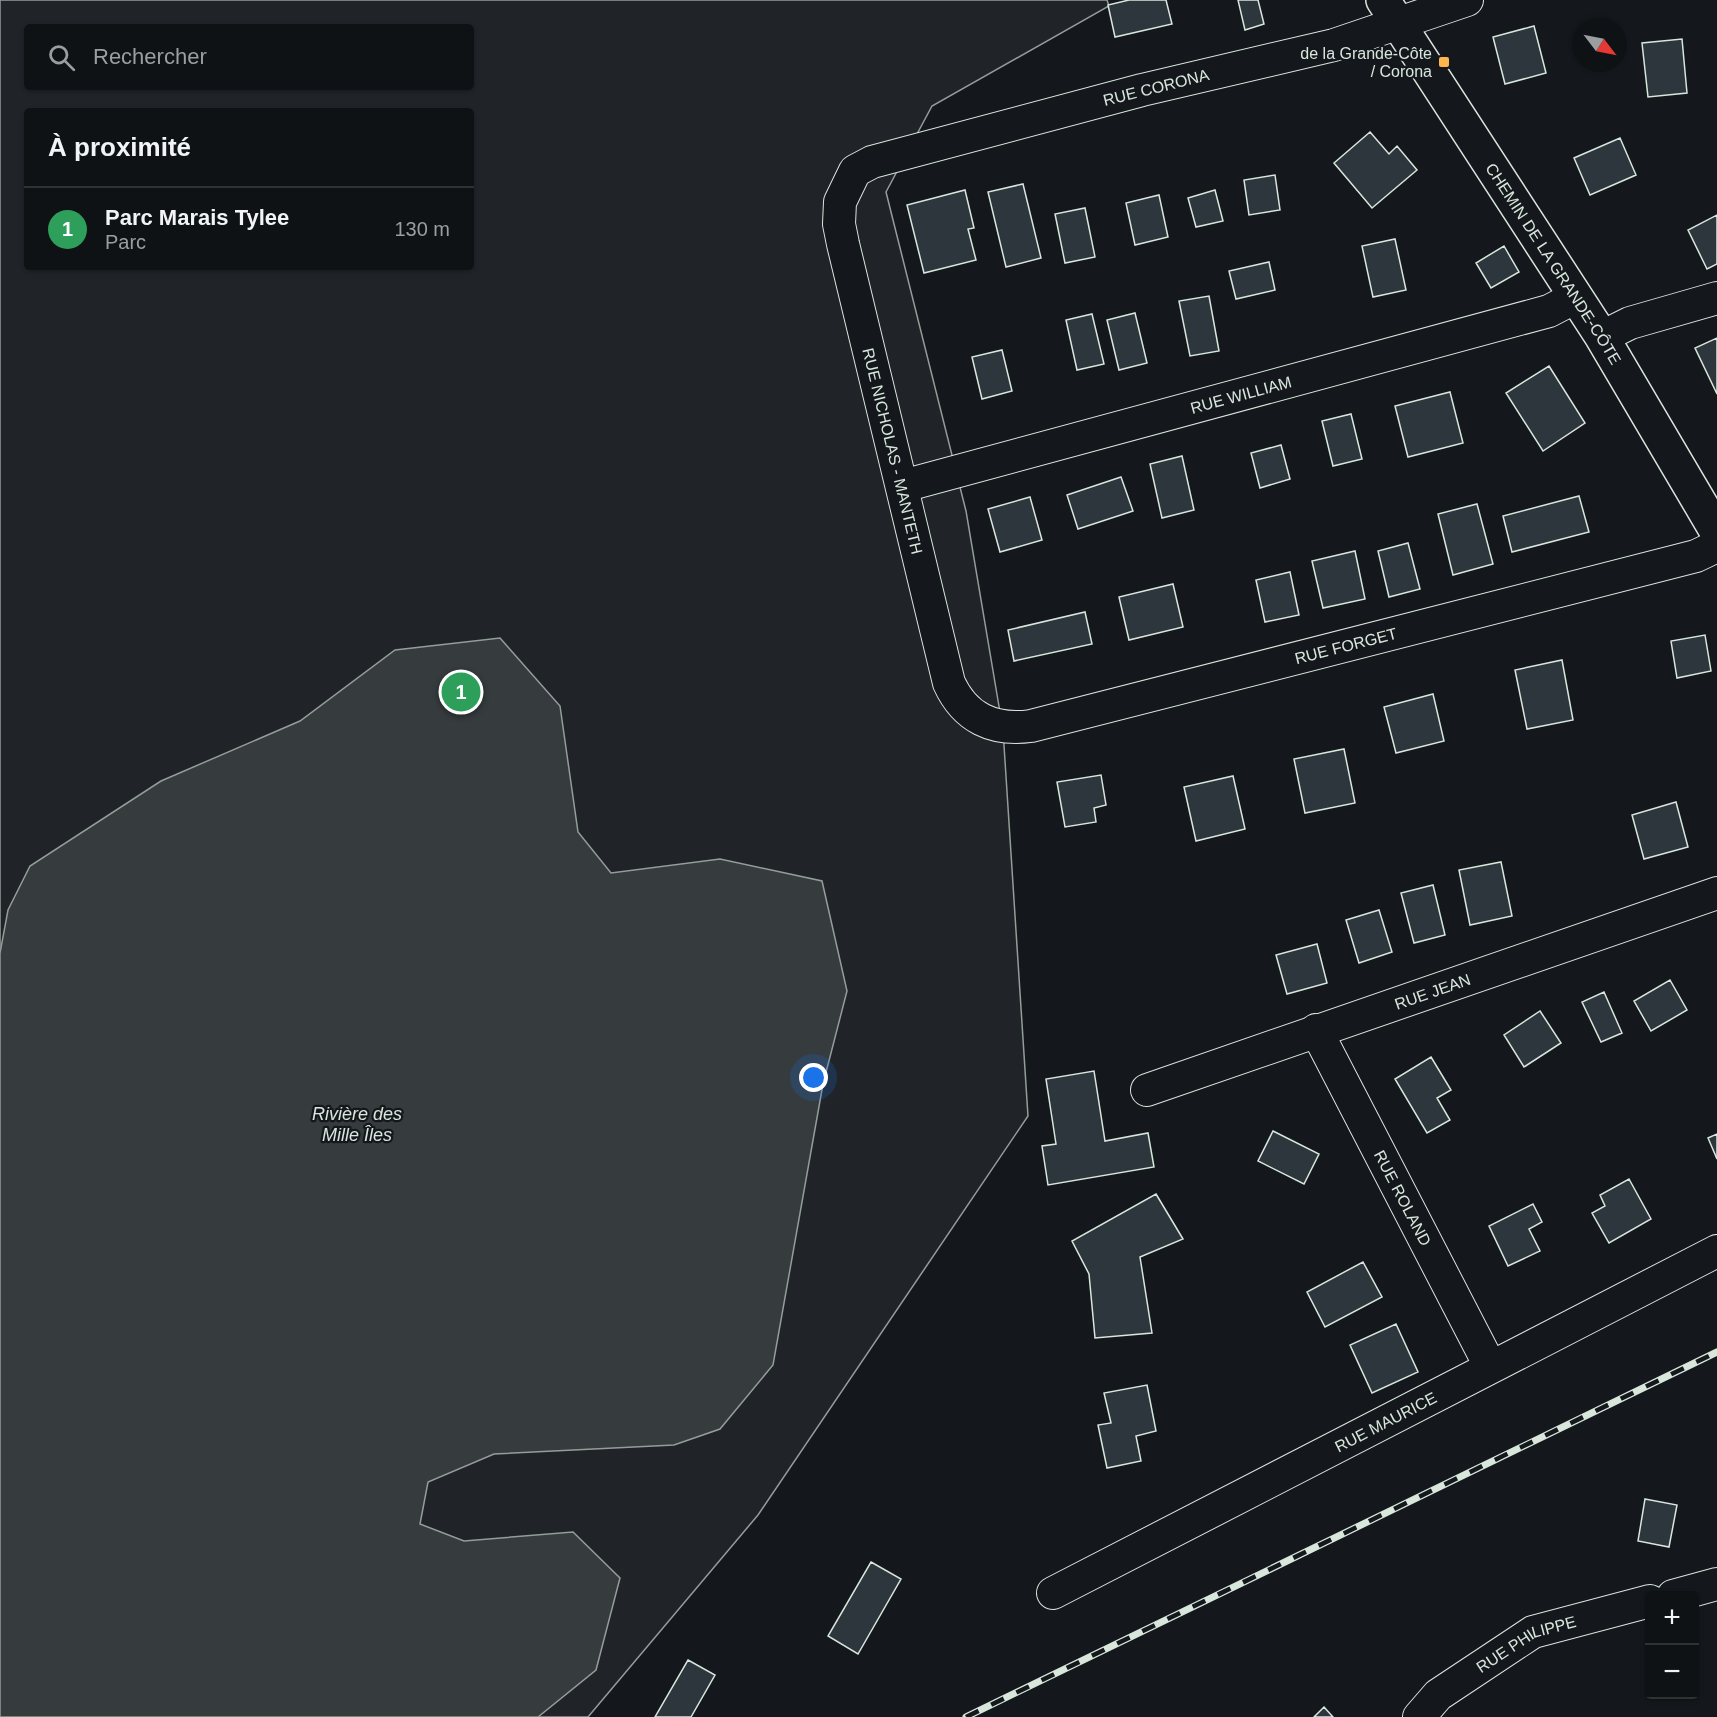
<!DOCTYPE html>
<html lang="fr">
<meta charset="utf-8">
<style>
:root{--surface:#0f1215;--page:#181b1e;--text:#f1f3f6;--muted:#9b9ea0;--line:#2f3234;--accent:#ffb74d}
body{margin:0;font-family:Arial,sans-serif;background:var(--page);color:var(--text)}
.controls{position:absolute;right:18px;bottom:18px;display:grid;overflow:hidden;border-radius:6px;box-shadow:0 2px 4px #0004}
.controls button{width:54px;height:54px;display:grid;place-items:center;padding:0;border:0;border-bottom:2px solid var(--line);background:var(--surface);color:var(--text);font:30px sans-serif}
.compass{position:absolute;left:1573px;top:18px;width:54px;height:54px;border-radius:50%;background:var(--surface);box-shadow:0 2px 4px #0004;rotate:122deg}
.you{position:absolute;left:814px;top:1078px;width:21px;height:21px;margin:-15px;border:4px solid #fff;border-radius:50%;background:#1a73e8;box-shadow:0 0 0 9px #1a73e833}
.badge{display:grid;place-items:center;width:39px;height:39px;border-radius:50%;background:var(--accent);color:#fff;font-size:20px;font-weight:700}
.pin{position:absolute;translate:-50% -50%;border:3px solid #fff;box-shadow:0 2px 6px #0006}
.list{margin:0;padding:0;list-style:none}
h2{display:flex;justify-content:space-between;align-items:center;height:78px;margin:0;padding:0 24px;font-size:26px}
h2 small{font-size:20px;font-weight:400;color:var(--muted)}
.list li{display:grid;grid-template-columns:39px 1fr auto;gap:18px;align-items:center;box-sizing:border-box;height:84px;padding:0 24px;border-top:2px solid var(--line)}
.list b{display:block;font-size:22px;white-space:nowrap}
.list p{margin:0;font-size:20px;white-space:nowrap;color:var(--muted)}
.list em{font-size:20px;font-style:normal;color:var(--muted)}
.icon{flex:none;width:33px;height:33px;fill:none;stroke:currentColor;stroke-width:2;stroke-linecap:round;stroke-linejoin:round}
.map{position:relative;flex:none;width:1717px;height:1717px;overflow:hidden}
.search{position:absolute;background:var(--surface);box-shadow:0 2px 4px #0004;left:24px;top:24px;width:450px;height:66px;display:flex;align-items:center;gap:15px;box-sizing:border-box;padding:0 21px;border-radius:6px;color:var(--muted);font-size:22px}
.panel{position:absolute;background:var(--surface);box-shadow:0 2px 4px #0004;left:24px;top:108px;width:450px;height:162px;border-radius:6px}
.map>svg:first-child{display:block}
.green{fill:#202428;stroke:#939e99;stroke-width:1.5;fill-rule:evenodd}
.water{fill:#363b3e;stroke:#939e99;stroke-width:1.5}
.building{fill:#2c363c;stroke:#d8e6dc;stroke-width:1.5}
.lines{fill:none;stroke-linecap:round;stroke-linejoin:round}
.minor-casing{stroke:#d8e6dc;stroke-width:34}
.major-casing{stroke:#d8e6dc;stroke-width:36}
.minor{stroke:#14181c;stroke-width:32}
.major{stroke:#14181c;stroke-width:33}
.rail-casing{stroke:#d8e6dc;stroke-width:7}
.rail{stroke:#14181c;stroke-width:4.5;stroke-dasharray:14;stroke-linecap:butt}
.poi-dot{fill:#ffb74d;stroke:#14181c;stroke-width:2}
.labels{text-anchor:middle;stroke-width:4.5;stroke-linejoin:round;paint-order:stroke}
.poi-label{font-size:16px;fill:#d8e6dc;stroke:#14181c;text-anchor:end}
.street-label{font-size:16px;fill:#d8e6dc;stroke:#14181c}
.water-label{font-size:18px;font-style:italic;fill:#d8e6dc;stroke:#14181c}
</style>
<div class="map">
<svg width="1717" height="1717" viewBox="0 0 1717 1717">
<rect width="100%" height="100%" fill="#14181c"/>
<!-- green -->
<path class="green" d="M0 0H1107L1109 6 932 106 886 192 966 511 1003 730 1028 1116 758 1515 588 1717H344L0 1123ZM27 27H471V87H27ZM27 111H471V267H27Z"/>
<!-- water -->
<path class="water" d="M500 638 560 706 578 832 611 873 720 859 822 881 847 991 823 1084 773 1365 720 1429 674 1445 494 1454 428 1482 420 1524 464 1541 573 1532 620 1578 596 1670 538 1717H0V953L8 910 30 866 161 781 300 721 395 650Z"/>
<!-- building -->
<path class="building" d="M1129 0H1166L1172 24 1115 37 1108 5Z
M1238 0H1258L1264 24 1245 30Z
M1534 26 1546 73 1505 84 1493 37Z
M1682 39 1687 93 1648 97 1642 43Z
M1370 132 1389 154 1397 146 1417 170 1372 208 1334 163Z
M1620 138 1636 175 1590 195 1574 158Z
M1275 175 1280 210 1249 215 1244 180Z
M1023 184 1041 258 1006 267 988 192Z
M965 190 974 228 968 229 976 260 924 273 907 205Z
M1215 190 1223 221 1196 227 1188 198Z
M1159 195 1168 237 1135 245 1126 203Z
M1085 208 1095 257 1065 263 1055 214Z
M1717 215V264L1707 269 1688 230Z
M1395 239 1406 290 1373 297 1362 246Z
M1504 246 1519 272 1491 288 1476 263Z
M1269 262 1275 290 1236 299 1229 271Z
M1209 296 1219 351 1190 356 1179 301Z
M1135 313 1147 363 1119 370 1107 320Z
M1092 314 1104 364 1077 370 1066 320Z
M1717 338V394L1695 348Z
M1002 350 1012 391 982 399 972 357Z
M1549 366 1585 423 1543 451 1506 393Z
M1450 392 1463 443 1408 457 1395 406Z
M1351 414 1362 459 1333 466 1322 421Z
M1281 445 1290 479 1260 488 1251 453Z
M1182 456 1194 510 1162 518 1150 464Z
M1121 477 1133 511 1078 529 1067 495Z
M1579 496 1589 532 1512 552 1503 516Z
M1030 497 1042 540 1000 552 988 509Z
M1477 504 1493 564 1453 575 1438 514Z
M1408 543 1420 589 1389 597 1378 551Z
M1355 551 1365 599 1323 608 1312 561Z
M1290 572 1299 615 1265 622 1256 580Z
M1173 584 1183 627 1129 640 1119 597Z
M1085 612 1092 644 1014 661 1008 630Z
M1705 635 1711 671 1677 678 1671 641Z
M1562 660 1573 720 1527 729 1515 670Z
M1433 694 1444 741 1396 753 1384 707Z
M1344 749 1355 803 1305 813 1294 759Z
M1101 775 1106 805 1094 808 1096 822 1065 827 1057 782Z
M1233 776 1245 829 1196 841 1184 787Z
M1676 802 1688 847 1644 859 1632 815Z
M1501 862 1512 916 1470 925 1459 870Z
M1433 885 1445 935 1414 943 1401 893Z
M1379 910 1392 952 1359 963 1346 920Z
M1317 944 1327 983 1287 994 1276 955Z
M1670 980 1687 1010 1651 1031 1634 1001Z
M1604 992 1622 1033 1601 1042 1582 1002Z
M1540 1011 1561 1043 1524 1067 1504 1035Z
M1431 1057 1451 1090 1437 1098 1450 1120 1427 1133 1395 1079Z
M1094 1071 1105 1141 1148 1133 1154 1167 1048 1185 1042 1146 1056 1144 1046 1079Z
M1273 1131 1319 1154 1304 1184 1258 1161Z
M1717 1134V1159L1708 1138Z
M1629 1179 1651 1219 1609 1243 1592 1213 1605 1206 1600 1195Z
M1156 1194 1183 1239 1140 1257 1152 1333 1095 1338 1089 1274 1072 1241Z
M1533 1204 1542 1222 1529 1229 1540 1251 1508 1266 1489 1226Z
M1363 1262 1382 1297 1325 1327 1307 1292Z
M1396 1324 1418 1372 1372 1393 1350 1345Z
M1147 1385 1156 1431 1136 1436 1141 1461 1107 1468 1098 1425 1111 1423 1104 1393Z
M1645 1499 1677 1505 1669 1547 1638 1541Z
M871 1562 901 1579 858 1654 828 1636Z
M688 1660 715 1675 691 1717H655Z
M1324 1707 1333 1717H1314Z"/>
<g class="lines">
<defs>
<g id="minor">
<path id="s1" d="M1467 0 1334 45 1142 90 872 162 855 171 840 202 839 224 843 244 949 683C965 718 993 731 1031 726L1696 556 1717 546"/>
<path d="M1602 337 1630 323 1717 298"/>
<path id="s2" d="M903 486 1549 311 1576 297"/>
<path id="s3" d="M1316 1030 1490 1366"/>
<path id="s4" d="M1147 1090 1717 893"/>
<path id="s5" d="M1053 1593 1717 1251"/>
<path d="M1673 1596 1717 1584"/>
<path id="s6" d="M1419 1717 1438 1695 1533 1632 1650 1601"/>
</g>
<g id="major">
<path id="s7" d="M1383 0 1602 337 1717 532"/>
</g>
</defs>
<!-- minor casing -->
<use href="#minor" class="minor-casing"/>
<!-- major casing -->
<use href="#major" class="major-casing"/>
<!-- minor -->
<use href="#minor" class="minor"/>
<!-- major -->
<use href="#major" class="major"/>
<defs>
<path id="rail" d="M966 1717 1717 1352"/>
</defs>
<!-- rail casing -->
<use href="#rail" class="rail-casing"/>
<!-- rail -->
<use href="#rail" class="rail"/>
</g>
<!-- markers -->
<rect class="poi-dot" x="1438" y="56" width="12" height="12" rx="3"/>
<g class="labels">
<!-- poi labels -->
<g class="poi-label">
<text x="1432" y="59">de la Grande-Côte<tspan x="1432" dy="18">/ Corona</tspan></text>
</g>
<!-- street labels -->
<g class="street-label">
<text transform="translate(1156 87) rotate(-14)" y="6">RUE CORONA</text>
<text dy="6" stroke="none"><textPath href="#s7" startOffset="314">CHEMIN DE LA GRANDE-CÔTE</textPath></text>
<text dy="6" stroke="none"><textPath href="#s2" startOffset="350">RUE WILLIAM</textPath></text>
<text dy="6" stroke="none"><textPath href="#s1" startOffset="926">RUE NICHOLAS - MANTETH</textPath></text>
<text dy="6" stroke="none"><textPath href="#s1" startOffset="1590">RUE FORGET</textPath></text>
<text dy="6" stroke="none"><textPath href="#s4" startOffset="302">RUE JEAN</textPath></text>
<text dy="6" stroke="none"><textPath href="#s3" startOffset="189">RUE ROLAND</textPath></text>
<text dy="6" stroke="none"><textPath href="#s5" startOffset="374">RUE MAURICE</textPath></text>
<text dy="6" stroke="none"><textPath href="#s6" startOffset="132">RUE PHILIPPE</textPath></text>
</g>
<!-- water labels -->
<g class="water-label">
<text x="357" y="1120">Rivière des<tspan x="357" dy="21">Mille Îles</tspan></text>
</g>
</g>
</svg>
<div class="controls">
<button>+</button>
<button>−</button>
</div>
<svg class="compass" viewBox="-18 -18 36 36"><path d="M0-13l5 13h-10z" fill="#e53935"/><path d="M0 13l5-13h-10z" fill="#9b9ea0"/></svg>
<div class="you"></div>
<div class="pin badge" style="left:461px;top:692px;background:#2e9e5b">1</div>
<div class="search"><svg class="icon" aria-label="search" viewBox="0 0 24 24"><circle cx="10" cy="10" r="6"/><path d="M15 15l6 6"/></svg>Rechercher</div>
<section class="panel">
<h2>À proximité<small></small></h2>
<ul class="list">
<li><span class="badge" style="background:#2e9e5b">1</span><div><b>Parc Marais Tylee</b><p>Parc</p></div><em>130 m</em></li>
</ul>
</section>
</div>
